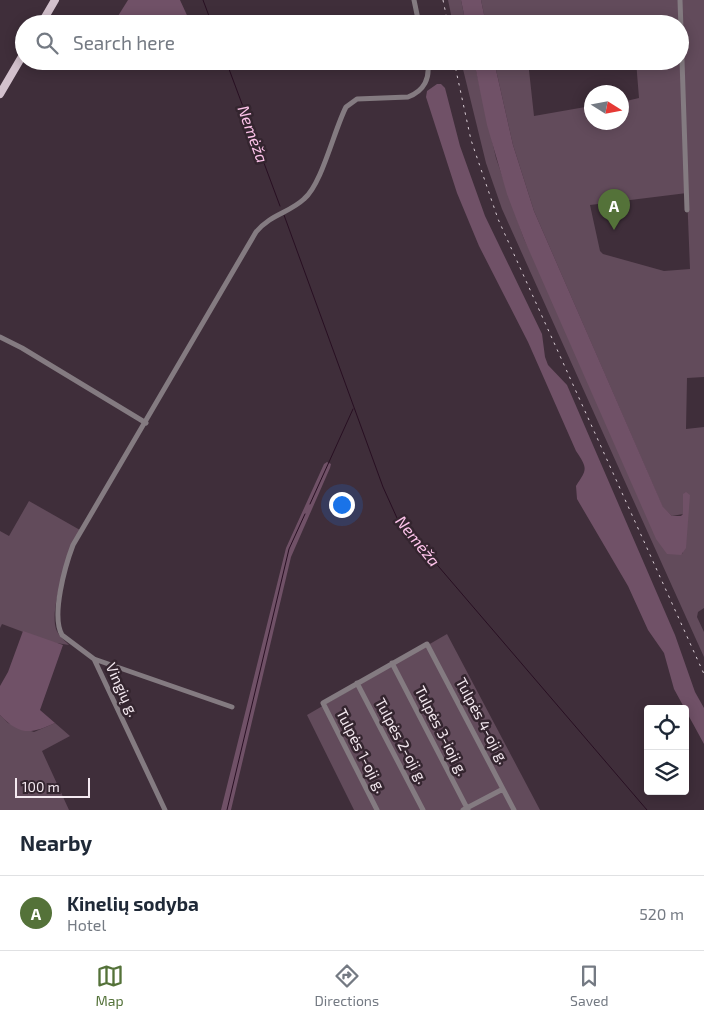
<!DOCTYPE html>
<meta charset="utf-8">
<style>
:root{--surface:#fff;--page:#f6f6f7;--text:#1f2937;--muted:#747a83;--line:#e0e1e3;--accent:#547239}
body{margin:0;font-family:"Exo 2",sans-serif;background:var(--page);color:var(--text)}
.controls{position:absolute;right:15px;bottom:15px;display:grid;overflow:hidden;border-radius:5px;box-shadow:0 2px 12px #0003}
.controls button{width:45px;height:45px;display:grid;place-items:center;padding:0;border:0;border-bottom:1px solid var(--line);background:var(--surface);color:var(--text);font:25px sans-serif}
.compass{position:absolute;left:584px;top:85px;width:45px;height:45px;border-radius:50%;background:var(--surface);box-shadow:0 2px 12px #0003;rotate:101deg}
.scale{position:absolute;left:15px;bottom:12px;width:75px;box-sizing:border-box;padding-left:5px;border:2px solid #f4e9f0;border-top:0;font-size:14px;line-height:18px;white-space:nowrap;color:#f4e9f0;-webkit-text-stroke:4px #34252f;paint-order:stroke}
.you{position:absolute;left:341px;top:504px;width:18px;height:18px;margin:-12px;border:4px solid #fff;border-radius:50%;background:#1a73e8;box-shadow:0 0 0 8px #1a73e833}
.badge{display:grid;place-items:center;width:32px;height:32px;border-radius:50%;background:var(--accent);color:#fff;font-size:16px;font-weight:700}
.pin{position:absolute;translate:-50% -41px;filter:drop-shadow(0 1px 2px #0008)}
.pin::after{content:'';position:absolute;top:26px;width:18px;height:15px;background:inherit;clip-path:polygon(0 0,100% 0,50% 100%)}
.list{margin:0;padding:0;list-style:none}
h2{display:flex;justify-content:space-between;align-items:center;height:65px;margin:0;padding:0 20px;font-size:21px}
h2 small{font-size:16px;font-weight:400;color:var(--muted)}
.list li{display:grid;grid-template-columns:32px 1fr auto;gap:15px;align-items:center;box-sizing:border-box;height:75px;padding:0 20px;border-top:1px solid var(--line)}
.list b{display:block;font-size:19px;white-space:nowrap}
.list p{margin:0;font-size:16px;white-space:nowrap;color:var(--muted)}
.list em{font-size:16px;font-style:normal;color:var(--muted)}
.icon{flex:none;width:28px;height:28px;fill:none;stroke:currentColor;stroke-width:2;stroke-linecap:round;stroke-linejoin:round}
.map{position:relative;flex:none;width:704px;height:810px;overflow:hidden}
.search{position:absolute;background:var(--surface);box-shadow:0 2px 12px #0003;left:15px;right:15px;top:15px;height:55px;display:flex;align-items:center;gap:12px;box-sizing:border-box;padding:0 18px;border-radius:28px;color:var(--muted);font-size:19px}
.sheet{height:140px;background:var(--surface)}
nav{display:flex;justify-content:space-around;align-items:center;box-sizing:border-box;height:70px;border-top:1px solid var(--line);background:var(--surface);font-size:14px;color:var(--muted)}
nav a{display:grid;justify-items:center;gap:2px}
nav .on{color:var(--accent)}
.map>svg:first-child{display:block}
.green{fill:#624b5b;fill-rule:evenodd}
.forest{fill:#705167}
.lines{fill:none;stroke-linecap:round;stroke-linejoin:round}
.stream{stroke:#280f22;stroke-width:1}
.minor{stroke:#847b81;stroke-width:5}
.primary{stroke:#d3c1cd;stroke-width:8}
.rail{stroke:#d9cdd5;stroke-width:1;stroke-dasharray:2.5 5;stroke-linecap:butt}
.labels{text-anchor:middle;stroke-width:5;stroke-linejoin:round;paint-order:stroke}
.street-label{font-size:15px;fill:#f4e9f0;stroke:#34252f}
.water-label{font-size:16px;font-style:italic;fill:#fdc3ea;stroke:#34252f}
</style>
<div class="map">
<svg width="704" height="810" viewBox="0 0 704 810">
<rect width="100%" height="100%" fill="#3f2e3a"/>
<!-- green -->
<path class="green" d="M448 0H461L466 24H453Z
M481 0H704V377L687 378 686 429 704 427V608L698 612 697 617 704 632V657L502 209 486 163 461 61H474L496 158 524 239 683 554V494V514L672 516 663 508 534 211 513 145 494 61H528L534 116 591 106 592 122H622V102L639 98 636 61H680V24H611L610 21 486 24ZM687 193 690 269 664 271 603 254 600 251 590 205Z
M29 501 80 530C70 550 49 608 56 629 58 635 64 640 69 645L50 642 2 624 0 628V531L9 536Z
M447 634 540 810H354L307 715Z
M0 715 8 723 34 732 55 723 70 736 42 751 69 810H0Z"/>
<!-- forest -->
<path class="forest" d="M128 0H180L191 24H113Z
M461 0H481L486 24H466Z
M474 61H494L513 145 534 211 663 507 672 516H681L683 514V494L686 492 690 495 686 548 681 555 667 554 656 539 524 239 507 194 487 125Z
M437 84H441L445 88 460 146 485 216 542 334 545 357 548 365 567 385 675 635 695 692 704 708V744L674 689 664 653 648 630 628 586 577 499 576 486C587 469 588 469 576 451L528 342 479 246 457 193 426 97 427 91Z
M327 462 331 464 330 468 291 557 231 810H221L286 548 324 464Z
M23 631 63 645 40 710 55 723C31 734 20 736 0 715V686L8 672Z"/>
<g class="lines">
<!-- stream -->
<path class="stream" d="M203 0 212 24
M226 61 280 206
M284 215 383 487 397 518 647 810
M310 504 353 409
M227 810 289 549 305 514"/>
<!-- minor -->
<path class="minor" d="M414 0 419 24
M680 0 687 210
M0 337 22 348 146 423
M94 659 165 810
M392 663 468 810
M357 683 423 810
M232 707 94 659 62 635C51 616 65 566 73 545L256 232C271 214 289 213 304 199 322 184 334 130 346 107L357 99 408 97C424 91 431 78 427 61
M377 810 323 703 427 644 514 810
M463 810 503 789"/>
<!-- primary -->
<path class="primary" d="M41 24 55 0
M0 94 24 53"/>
<!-- rail -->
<path class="rail" d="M443 0 448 24
M454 61 471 140 498 219 704 674"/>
</g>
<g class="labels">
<!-- street labels -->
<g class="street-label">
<text transform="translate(122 690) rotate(65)" y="5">Vingių g.</text>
<text transform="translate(482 721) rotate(62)" y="5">Tulpės 4-oji g.</text>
<text transform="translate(441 731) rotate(63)" y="5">Tulpės 3-ioji g.</text>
<text transform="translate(401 741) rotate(62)" y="5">Tulpės 2-oji g.</text>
<text transform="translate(361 751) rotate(63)" y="5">Tulpės 1-oji g.</text>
</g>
<!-- water labels -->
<g class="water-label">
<text transform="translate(253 134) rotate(70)" y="6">Nemėža</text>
<text transform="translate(418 541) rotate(51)" y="6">Nemėža</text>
</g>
</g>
</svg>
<div class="controls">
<button><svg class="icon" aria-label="locate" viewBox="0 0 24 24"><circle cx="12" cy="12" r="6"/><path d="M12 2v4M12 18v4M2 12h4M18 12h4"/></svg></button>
<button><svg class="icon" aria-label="layers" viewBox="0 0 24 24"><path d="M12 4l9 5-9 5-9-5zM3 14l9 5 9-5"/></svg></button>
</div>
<svg class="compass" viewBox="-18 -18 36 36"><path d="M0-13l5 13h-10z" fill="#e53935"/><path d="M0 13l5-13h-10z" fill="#747a83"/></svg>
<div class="scale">100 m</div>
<div class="you"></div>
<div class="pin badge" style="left:614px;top:230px">A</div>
<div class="search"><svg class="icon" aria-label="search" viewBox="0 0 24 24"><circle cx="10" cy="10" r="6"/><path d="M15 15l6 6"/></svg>Search here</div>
</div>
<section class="sheet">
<h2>Nearby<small></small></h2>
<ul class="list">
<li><span class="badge">A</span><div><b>Kinelių sodyba</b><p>Hotel</p></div><em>520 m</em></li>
</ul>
</section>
<nav>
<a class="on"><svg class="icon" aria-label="map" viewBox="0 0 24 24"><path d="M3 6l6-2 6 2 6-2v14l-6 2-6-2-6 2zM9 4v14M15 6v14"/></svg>Map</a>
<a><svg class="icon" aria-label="directions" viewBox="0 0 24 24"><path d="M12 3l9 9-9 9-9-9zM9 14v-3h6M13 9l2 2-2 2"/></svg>Directions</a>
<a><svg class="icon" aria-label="saved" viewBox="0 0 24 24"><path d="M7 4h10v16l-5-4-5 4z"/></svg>Saved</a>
</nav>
